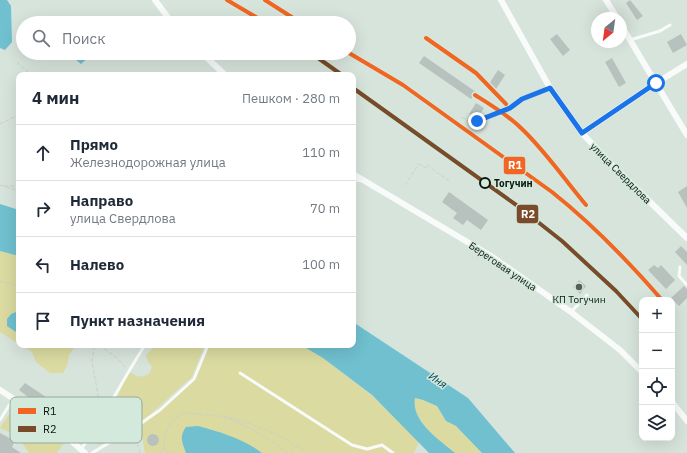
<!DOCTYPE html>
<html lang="ru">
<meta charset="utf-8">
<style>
:root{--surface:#fff;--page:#f2f2f3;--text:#1f2937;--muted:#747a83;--line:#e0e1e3}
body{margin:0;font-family:"IBM Plex Sans",sans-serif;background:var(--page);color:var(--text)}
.controls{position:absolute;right:12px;bottom:12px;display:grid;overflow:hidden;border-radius:8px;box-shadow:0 4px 16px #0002}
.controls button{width:36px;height:36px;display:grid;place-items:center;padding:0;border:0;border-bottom:1px solid var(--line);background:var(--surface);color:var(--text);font:20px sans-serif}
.compass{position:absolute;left:591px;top:12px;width:36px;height:36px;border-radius:50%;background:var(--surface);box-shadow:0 4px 16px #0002;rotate:209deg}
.stop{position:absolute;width:12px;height:12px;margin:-9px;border:3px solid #1a73e8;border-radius:50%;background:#fff}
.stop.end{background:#1a73e8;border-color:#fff;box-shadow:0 1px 4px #0008}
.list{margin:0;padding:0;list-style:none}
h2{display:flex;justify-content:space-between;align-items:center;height:52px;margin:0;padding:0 16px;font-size:17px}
h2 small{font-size:13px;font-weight:400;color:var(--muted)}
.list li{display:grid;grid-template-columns:26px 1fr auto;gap:12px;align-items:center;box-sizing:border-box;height:56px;padding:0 16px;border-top:1px solid var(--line)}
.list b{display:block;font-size:15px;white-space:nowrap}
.list p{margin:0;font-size:13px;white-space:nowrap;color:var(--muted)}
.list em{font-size:13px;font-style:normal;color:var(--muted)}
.icon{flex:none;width:22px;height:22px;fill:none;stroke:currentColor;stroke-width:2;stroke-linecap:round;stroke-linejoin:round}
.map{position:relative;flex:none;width:687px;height:453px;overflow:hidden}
.search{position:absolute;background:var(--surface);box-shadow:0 4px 16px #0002;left:16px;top:16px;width:340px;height:44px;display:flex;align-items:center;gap:10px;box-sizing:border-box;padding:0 14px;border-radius:22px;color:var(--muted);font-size:15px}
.panel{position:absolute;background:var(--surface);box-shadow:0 4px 16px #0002;left:16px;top:72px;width:340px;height:276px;border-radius:8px}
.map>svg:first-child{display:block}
.green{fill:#dadaa1}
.water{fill:#70c0cf}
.building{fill:#b7c2be}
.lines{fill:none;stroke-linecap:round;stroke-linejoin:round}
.path{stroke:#cbd0cd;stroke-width:1;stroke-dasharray:4 2;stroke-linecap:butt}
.lane{stroke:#f9fbfa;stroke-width:3}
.street{stroke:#f9fbfa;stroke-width:6}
.rail-1-casing{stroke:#d2e9db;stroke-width:7}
.rail-2-casing{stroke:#d2e9db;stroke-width:7}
.rail-1{stroke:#f26522;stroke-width:4}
.rail-2{stroke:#7a4b2a;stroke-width:4}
.route{stroke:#1a73e8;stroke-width:5}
.stop-dot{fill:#d2e9db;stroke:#0d1511;stroke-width:2}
.poi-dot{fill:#545d58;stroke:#d2e9db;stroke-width:1.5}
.labels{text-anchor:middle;stroke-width:3;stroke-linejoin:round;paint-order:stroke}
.street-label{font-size:10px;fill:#0d1511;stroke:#d2e9db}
.stop-label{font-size:10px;font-weight:bold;fill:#0d1511;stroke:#d2e9db;text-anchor:start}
.poi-label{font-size:10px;fill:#0d1511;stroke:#d2e9db}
.water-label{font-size:11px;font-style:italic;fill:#064956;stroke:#d2e9db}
.key{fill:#d2e9db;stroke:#97a99e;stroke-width:1}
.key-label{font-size:11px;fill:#0d1511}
.line-badge{stroke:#d2e9db;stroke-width:1.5}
.badge-label{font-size:11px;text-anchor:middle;font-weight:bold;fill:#fff}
</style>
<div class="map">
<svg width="687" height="453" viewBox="0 0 687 453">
<rect width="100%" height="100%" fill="#d7e4dc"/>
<!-- green -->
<path class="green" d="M0 251 19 256V344L0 332Z
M21 345H76L69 355 67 366 63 373H50L36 362 32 352Z
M156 345H205L192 377 128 434 98 445 91 437 108 415 117 413 119 407 117 398 128 371C137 377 141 379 150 373L152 366 148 362 146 355Z
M208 345H301L323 358 371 395 419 442 414 453H145L140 424 194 379Z
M415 398 423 400 437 406 446 421 456 426 482 453H455C439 439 412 423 415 398Z
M12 410 65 441 57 453H29L17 435 0 428Z"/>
<!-- water -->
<path class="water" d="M0 0H7L11 6 12 42 5 50 0 48Z
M63 53H93L81 64 75 59 67 60 61 58Z
M0 204 19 210V256L0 251Z
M16 312 19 313V334L7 326V319L11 314Z
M353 322 468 398 515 453H482L456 426 446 421 437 406 423 400 415 398C411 422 440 440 455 453H429L372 395 323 358 301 345H353Z
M198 426C220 432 244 439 262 453H186C182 442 179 437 186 427Z"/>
<!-- building -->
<path class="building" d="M630 0 643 16 637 20 626 3Z
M557 34 570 50 563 56 550 39Z
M681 34 687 45 673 53 667 42Z
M424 56 476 92 471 99 419 63Z
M612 58 626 83 619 87 605 62Z
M498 70 505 75 496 89 489 84Z
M476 103 484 108 477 119 469 114Z
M687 186V208L678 192Z
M449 192 488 220 481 230 467 220 463 225 453 218 457 213 442 202Z
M681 246 687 252V265L675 252Z
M654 265 658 268 661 265 675 280 666 289 648 270Z
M579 280 586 286 580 294 573 287Z
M684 286 687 289V298L679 306 671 298Z
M25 383 46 397 40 406 19 390Z
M0 433 15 441 12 447 21 453H0Z
M147 440a6 6 0 1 1 12 0a6 6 0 1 1-12 0Z"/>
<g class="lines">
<!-- path -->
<path class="path" d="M17 62 31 75
M462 117 475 125 477 121 501 112 518 102
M0 124 19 115
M0 185 19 191
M405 185 419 164 426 168 427 165 449 181
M4 186H19
M0 281 19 286
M93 345 103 348 118 359 126 368
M94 346 92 362 101 411
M224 417C253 423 283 435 307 453
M134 432 140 453
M164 450C163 434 170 414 189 413 194 413 199 414 204 415 209 415 215 415 219 416 241 421 270 439 287 453
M165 450 173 453
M160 453 164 450
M292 453 296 447"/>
<!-- lane -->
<path class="lane" d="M630 40 660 31 670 25
M522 99 550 88
M353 179 361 181
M680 267 679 276 687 285
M571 312 587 295
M240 373 352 445 367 449 382 445 393 453
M0 420 13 399
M81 449C105 416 123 379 145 345
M92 453 140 424 160 410 194 379 208 345"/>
<!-- street -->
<path class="street" d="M155 0 172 23
M501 0 550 88 582 133 610 163 687 238
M606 0 617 18
M621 25 687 135
M202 53 225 75
M582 133 656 83 687 64
M353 174 491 256 571 312 620 350 642 372
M0 390 53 425 85 453
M672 402 687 421"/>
<defs>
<path id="rail-1" d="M227 0 266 23
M265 0 301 23
M426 38 476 73 506 104
M349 53 403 85 552 192C591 223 629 262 662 300
M475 95C491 105 508 115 522 129 546 152 565 180 586 205"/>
<path id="rail-2" d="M311 53 342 75
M353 88 519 207 562 241 616 291 642 319"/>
</defs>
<!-- rail-1 casing -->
<use href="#rail-1" class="rail-1-casing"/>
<!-- rail-2 casing -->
<use href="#rail-2" class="rail-2-casing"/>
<!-- rail-1 -->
<use href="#rail-1" class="rail-1"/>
<!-- rail-2 -->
<use href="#rail-2" class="rail-2"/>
</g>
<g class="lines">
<!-- route -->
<path class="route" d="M477 121 510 108 522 99 550 88 582 133 656 83"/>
</g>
<!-- markers -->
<circle class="stop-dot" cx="485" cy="183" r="5"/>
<circle class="poi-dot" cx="579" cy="287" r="4"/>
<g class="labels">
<!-- street labels -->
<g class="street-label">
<text transform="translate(621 173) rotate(45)" y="4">улица Свердлова</text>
<text transform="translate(503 266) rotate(34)" y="4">Береговая улица</text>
</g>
<!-- stop labels -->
<g class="stop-label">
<text x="494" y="187">Тогучин</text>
</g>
<!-- poi labels -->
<g class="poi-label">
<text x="579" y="303">КП Тогучин</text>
</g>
<!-- water labels -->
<g class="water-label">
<text transform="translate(438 380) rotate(35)" y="4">Иня</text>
</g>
</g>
<!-- legend -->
<rect x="10" y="397" width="132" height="46" rx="6" class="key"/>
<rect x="18" y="408" width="18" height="6" fill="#f26522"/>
<rect x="18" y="426" width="18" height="6" fill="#7a4b2a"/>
<g class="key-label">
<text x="43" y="415">R1</text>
<text x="43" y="433">R2</text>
</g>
<g class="line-badge">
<rect x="503" y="156" width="23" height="19" rx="4" fill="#f26522"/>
<rect x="516" y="204" width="23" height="20" rx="4" fill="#7a4b2a"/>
</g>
<g class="badge-label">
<text x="515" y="169">R1</text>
<text x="528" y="218">R2</text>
</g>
</svg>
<div class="controls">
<button>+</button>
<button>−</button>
<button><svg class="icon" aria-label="locate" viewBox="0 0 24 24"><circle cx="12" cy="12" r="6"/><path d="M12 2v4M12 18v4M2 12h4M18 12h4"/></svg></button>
<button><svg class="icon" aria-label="layers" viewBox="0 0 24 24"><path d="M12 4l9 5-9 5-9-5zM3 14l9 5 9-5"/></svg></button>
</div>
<svg class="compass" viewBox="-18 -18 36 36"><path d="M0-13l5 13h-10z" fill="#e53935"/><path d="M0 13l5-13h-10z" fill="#747a83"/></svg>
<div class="stop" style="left:656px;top:83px"></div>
<div class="stop end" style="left:477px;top:121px"></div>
<div class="search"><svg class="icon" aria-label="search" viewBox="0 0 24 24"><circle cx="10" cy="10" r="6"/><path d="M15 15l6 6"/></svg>Поиск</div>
<section class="panel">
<h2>4 мин<small>Пешком · 280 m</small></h2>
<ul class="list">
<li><svg class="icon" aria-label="ahead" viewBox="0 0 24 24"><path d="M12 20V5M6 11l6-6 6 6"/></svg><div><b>Прямо</b><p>Железнодорожная улица</p></div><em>110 m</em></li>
<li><svg class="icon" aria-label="right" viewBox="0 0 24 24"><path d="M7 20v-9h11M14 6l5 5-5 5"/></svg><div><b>Направо</b><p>улица Свердлова</p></div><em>70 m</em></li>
<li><svg class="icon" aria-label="left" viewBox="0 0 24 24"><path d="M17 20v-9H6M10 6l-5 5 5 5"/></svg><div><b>Налево</b></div><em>100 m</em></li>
<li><svg class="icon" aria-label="arrive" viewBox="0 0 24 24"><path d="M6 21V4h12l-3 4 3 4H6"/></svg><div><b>Пункт назначения</b></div></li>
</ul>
</section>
</div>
